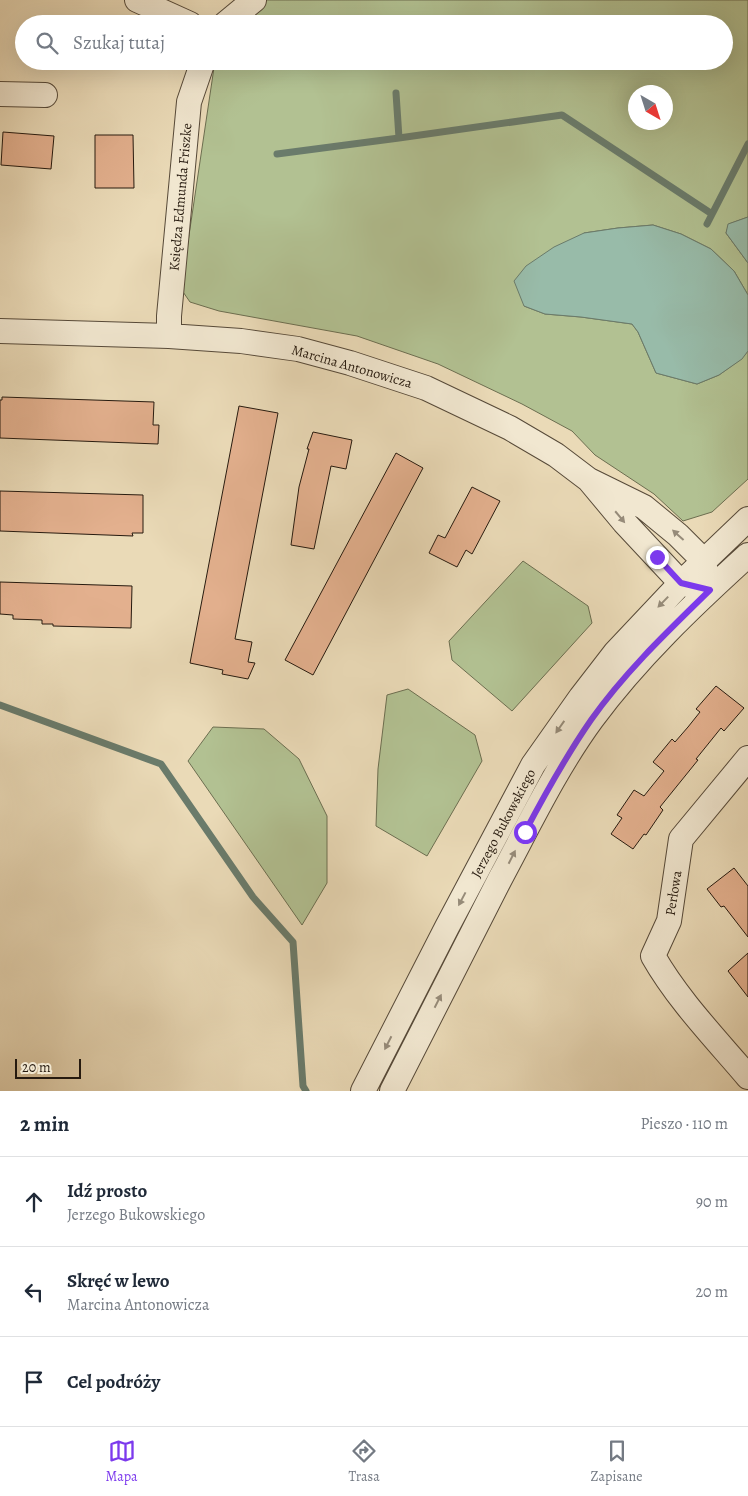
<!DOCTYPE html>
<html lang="pl">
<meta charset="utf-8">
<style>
:root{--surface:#fff;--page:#f6f6f7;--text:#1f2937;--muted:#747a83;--line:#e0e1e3;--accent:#7c3aed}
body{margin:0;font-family:Alegreya,serif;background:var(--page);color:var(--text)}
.compass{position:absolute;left:628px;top:85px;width:45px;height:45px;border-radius:50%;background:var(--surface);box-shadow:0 5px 20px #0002;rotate:141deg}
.scale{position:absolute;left:15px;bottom:12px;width:66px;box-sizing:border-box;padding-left:5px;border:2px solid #261a0f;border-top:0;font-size:14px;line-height:18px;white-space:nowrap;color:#261a0f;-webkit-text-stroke:4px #f1e7d0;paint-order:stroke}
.stop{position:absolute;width:15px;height:15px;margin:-11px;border:4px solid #7c3aed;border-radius:50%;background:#fff}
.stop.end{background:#7c3aed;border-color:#fff;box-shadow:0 1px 5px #0008}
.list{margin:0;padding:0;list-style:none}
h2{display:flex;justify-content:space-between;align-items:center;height:65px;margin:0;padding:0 20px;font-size:21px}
h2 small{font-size:16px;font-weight:400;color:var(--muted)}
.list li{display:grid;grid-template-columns:32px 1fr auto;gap:15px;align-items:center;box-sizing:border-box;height:90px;padding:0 20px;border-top:1px solid var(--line)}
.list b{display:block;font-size:19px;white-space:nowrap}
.list p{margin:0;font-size:16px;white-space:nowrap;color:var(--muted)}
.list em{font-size:16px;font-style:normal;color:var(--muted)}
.icon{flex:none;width:28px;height:28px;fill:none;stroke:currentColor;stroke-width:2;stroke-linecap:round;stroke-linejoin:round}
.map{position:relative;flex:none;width:748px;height:1091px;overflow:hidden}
.search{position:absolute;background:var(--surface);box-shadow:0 5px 20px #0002;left:15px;right:15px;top:15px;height:55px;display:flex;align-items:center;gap:12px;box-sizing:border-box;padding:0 18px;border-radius:28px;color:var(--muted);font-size:19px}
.sheet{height:335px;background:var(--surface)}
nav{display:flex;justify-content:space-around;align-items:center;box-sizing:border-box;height:70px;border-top:1px solid var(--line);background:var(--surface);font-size:14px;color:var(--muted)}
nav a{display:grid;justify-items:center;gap:2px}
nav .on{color:var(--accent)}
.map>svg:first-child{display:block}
.green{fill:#b2c192;stroke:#6c6e50;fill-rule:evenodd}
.water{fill:#98bba9;stroke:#6a7b6b}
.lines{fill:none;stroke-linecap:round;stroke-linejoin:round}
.stream{stroke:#6a7b6b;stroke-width:7}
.building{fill:#e3b08e;stroke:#261a0f}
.minor-casing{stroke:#574a39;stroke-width:26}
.minor{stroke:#f1e7d0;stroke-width:24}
.oneway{fill:#968b79}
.route{stroke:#7c3aed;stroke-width:6}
.labels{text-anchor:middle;stroke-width:4;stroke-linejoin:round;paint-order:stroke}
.street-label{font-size:14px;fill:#261a0f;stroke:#f1e7d0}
</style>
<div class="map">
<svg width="748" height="1091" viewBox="0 0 748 1091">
<rect width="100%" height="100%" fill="#eadab7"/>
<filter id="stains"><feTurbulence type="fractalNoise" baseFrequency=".004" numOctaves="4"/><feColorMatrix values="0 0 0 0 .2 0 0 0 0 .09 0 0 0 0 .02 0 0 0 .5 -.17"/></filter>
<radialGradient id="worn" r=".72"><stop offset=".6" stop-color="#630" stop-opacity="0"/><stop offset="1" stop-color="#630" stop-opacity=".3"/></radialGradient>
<!-- green -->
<path class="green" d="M266 0H748V217L729 224 726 233 748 263V295L734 271 711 249 681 234 653 225 618 228 584 233 524 306 545 314 581 317 632 324 638 332 656 373 697 384 719 375 741 359 748 351V479L712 512 683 521 654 494 595 455 572 431 522 404 438 364 357 336 219 311 190 302 181 289 215 61H724V24H237ZM636 92H666V122H636Z
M523 561 588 606 592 623 512 711 452 660 449 641Z
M408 689 475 735 482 761 427 856 376 826 378 769 387 695Z
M213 727 264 729 299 759 327 816V883L302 925 188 761Z"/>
<!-- water -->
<path class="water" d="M748 217V263L726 233 728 224Z
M653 225 681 234 711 249 734 271 748 295V351L742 359 719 375 697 384 656 373 638 332 632 324 581 317 545 314 524 306 514 281 526 266 554 247 584 233 618 228Z"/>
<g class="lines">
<!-- stream -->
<path class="stream" d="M396 93 399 138
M277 154 399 138 562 115 712 214
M707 224 748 144
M0 705 161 764 253 897 293 942 303 1086 306 1091"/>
</g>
<!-- building -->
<path class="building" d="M3 132 54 136 51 169 1 165Z
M95 135H133L134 188H95Z
M2 397 154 402 153 425H159L158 444 0 438V400H2Z
M239 406 278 413 235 639 252 642 248 662 255 663 248 679 222 674 223 670 190 663Z
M313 432 352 440 346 469 331 466 314 549 291 545 299 487 309 449H307Z
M396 453 423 468 313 675 285 660Z
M472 487 500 501 472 554 466 550 457 567 429 553 438 535 445 538Z
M0 491 143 495V533H132L133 536 0 531Z
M0 582 132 586 131 628 53 626V624H42V620L13 619V615L0 614Z
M716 686 744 708 724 731 721 728 696 759 698 760 660 807 663 810 646 835 644 834 633 849 611 834 622 818 617 815 634 790 644 796 664 771 653 762 672 739 675 742 688 727 700 712 696 709Z
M734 868 748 886V937L724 906 721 907 707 889Z
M748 953V997L728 971Z"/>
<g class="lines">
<defs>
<path id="minor" d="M137 0 190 24
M225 24 254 0
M0 94 45 95
M0 331 169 336 241 341 298 349 350 363 426 388 510 428 556 455 589 480 644 507 678 535 704 561 709 590 681 583 624 522 589 480
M169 336V316L189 102 203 61
M748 758 681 839 669 921 653 956C678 1000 715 1038 748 1077
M363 1091 447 927 533 765 581 697 615 653 681 583 748 519
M392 1091C428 1020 464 950 500 879 529 825 556 768 592 719 637 658 693 605 748 555"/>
</defs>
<!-- minor casing -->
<use href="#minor" class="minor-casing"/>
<!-- minor -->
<use href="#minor" class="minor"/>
</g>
<!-- one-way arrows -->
<defs><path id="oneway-solid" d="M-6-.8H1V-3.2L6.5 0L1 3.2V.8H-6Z" transform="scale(1.25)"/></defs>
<g class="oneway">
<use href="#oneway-solid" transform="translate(620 517) rotate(50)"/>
<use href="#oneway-solid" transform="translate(678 535) rotate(-138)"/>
<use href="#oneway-solid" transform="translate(663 602) rotate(134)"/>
<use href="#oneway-solid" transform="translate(560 727) rotate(125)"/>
<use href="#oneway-solid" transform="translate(512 857) rotate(-63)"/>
<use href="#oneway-solid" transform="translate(462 899) rotate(118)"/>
<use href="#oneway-solid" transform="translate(438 1001) rotate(-63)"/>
<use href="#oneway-solid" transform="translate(388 1043) rotate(117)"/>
</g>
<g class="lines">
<!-- route -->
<path class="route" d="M525 832C545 794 566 756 591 720 624 673 668 631 710 590L681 583 657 557"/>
</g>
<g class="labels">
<!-- street labels -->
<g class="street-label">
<text transform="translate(180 197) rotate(-85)" y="5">Księdza Edmunda Friszke</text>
<text transform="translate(352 366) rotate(16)" y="5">Marcina Antonowicza</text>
<text transform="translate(503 823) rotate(-62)" y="5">Jerzego Bukowskiego</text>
<text transform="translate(673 893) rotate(-81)" y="5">Perłowa</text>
</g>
</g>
<rect width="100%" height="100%" filter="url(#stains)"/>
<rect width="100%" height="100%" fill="url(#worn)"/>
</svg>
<svg class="compass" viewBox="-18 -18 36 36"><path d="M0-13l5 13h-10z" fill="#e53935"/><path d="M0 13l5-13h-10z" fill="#747a83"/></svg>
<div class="scale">20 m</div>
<div class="stop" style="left:525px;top:832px"></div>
<div class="stop end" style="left:657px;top:557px"></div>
<div class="search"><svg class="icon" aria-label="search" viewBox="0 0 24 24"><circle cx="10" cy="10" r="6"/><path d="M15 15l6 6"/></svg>Szukaj tutaj</div>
</div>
<section class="sheet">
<h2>2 min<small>Pieszo · 110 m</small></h2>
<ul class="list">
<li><svg class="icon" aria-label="ahead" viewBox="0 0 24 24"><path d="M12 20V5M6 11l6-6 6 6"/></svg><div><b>Idź prosto</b><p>Jerzego Bukowskiego</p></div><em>90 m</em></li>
<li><svg class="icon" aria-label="left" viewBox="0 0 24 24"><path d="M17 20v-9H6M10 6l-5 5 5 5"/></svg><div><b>Skręć w lewo</b><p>Marcina Antonowicza</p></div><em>20 m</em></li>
<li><svg class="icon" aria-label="arrive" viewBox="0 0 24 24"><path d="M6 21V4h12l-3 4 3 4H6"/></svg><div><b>Cel podróży</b></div></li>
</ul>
</section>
<nav>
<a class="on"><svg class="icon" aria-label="map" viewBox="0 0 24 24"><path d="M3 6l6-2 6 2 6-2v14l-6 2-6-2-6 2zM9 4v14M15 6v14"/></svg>Mapa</a>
<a><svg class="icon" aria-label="directions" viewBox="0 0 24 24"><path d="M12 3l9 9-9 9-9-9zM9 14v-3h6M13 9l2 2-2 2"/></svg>Trasa</a>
<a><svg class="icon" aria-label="saved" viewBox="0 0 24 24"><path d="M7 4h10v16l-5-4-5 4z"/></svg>Zapisane</a>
</nav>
